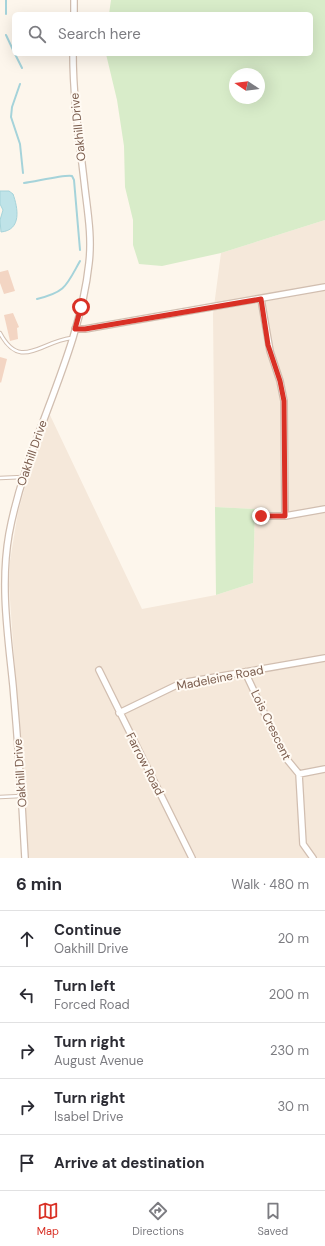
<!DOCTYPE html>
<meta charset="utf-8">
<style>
:root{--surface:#fff;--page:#f7f7f7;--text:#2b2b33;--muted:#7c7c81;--line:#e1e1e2;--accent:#d93025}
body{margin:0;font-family:"DM Sans",sans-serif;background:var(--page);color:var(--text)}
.compass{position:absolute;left:229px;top:68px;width:36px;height:36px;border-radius:50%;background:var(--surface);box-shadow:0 4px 16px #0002;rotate:283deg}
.stop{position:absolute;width:12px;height:12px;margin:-9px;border:3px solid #d93025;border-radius:50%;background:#fff}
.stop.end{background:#d93025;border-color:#fff;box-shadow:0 1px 4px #0008}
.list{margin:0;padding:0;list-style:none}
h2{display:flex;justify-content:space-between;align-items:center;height:52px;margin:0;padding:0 16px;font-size:17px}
h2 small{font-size:13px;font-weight:400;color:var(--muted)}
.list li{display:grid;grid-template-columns:26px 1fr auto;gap:12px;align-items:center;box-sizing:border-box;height:56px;padding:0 16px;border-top:1px solid var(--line)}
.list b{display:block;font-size:15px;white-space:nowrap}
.list p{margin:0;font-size:13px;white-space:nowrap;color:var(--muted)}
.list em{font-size:13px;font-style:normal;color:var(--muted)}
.icon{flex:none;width:22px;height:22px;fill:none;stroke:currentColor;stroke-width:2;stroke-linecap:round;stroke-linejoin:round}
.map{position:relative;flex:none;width:325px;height:858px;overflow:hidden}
.search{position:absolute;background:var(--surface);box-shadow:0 4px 16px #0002;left:12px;right:12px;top:12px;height:44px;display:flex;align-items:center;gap:10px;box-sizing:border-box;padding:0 14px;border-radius:6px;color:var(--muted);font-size:15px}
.sheet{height:332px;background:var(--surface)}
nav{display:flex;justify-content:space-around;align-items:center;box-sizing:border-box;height:56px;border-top:1px solid var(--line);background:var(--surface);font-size:11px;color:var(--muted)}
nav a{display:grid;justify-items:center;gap:2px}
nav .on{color:var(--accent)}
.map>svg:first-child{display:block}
.residential{fill:#f5e8da}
.green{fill:#d8ecc9;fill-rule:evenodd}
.water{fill:#bfe3e8;stroke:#a5d3da}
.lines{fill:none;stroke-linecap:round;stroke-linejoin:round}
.stream{stroke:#a5d3da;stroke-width:2}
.building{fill:#f3d5c3}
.lane-casing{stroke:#d1beb0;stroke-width:4.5}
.street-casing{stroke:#d1beb0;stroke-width:8}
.lane{stroke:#fff;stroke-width:2.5}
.street{stroke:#fff;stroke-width:5.5}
.route{stroke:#d93025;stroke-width:5}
.labels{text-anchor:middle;stroke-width:4;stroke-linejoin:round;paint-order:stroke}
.street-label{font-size:12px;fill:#7a5c4d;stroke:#fffaf3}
</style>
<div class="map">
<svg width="325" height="858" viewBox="0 0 325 858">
<rect width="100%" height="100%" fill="#fdf6ec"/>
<!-- residential -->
<path class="residential" d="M325 220V858H28L9 585 10 561 18 512 29 473 49 413 142 609 216 595 253 583 255 509 215 507 213 314 221 253Z"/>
<!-- green -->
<path class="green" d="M111 0H325V220L221 253 162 266 139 264 133 245V220L125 187 124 146 117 100 106 54H311V14H109ZM235 74H259V98H235Z
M215 507 255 509 253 583 216 595Z"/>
<!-- water -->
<path class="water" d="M0 191H9L13 194C18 208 22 230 1 232L0 220 3 210 0 204Z"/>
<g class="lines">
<!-- stream -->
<path class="stream" d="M6 14V0
M6 35 14 52
M15 54 22 68
M20 84 12 107 11 117 20 144 23 173
M24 183C34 182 66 174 72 176L74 180 80 250
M37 299C66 292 66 286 80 261"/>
</g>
<!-- building -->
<path class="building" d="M8 270 15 291 4 294 0 283V272Z
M13 313 19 327 17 328 18 339 10 341 4 315Z
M0 357 7 359 1 383 0 382Z"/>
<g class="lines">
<defs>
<path id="lane" d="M0 333C20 371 40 342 71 338
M0 478 23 477
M0 797 21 796"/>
<path id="street" d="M74 14V0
M261 299 270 351 280 381 284 401 285 516
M75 329H85L325 287
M261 516H285L325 509
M99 670 192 858
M245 672 285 757 299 774 303 844 313 858
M119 713 181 683 325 658
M299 774 325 769
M25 858C22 801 18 743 13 686 8 636 0 585 9 534 26 441 79 357 89 263 92 238 88 214 85 189 80 144 73 99 73 54"/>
</defs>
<!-- lane casing -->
<use href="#lane" class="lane-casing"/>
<!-- street casing -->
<use href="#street" class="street-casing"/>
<!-- lane -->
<use href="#lane" class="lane"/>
<!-- street -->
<use href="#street" class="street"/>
</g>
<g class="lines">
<!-- route -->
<path class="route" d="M81 307 75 329H85L261 299 268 345 280 381 284 401 285 516H261"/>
</g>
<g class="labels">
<!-- street labels -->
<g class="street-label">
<text transform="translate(78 127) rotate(-96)" y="4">Oakhill Drive</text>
<text transform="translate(32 453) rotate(-71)" y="4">Oakhill Drive</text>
<text transform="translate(220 678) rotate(-11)" y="4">Madeleine Road</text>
<text transform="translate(271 725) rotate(64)" y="4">Lois Crescent</text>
<text transform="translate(145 764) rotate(63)" y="4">Farrow Road</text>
<text transform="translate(20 773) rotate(-94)" y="4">Oakhill Drive</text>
</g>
</g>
</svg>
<svg class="compass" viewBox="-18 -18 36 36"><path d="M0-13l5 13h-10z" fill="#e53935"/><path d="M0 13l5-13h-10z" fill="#7c7c81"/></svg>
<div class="stop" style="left:81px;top:307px"></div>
<div class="stop end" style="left:261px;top:516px"></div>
<div class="search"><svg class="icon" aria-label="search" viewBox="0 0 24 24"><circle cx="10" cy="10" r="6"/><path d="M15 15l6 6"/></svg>Search here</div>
</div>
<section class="sheet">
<h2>6 min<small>Walk · 480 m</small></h2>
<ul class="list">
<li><svg class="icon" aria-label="ahead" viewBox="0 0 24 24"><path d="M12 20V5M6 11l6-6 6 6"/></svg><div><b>Continue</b><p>Oakhill Drive</p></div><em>20 m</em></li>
<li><svg class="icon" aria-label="left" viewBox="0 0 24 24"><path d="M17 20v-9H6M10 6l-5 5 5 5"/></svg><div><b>Turn left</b><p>Forced Road</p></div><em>200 m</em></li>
<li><svg class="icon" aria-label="right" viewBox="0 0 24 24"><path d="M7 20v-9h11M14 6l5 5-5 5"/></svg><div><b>Turn right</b><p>August Avenue</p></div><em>230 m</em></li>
<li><svg class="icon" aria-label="right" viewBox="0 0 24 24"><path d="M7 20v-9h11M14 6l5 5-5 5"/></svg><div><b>Turn right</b><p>Isabel Drive</p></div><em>30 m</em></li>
<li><svg class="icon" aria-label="arrive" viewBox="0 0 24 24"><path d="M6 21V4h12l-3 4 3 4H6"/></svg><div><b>Arrive at destination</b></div></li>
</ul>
</section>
<nav>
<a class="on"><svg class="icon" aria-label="map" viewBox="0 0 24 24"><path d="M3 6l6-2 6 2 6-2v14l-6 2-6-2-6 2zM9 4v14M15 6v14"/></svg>Map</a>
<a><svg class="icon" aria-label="directions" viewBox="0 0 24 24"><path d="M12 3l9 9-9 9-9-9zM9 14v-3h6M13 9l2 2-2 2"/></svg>Directions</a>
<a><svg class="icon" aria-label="saved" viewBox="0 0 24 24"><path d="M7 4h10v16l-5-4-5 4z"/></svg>Saved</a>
</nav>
